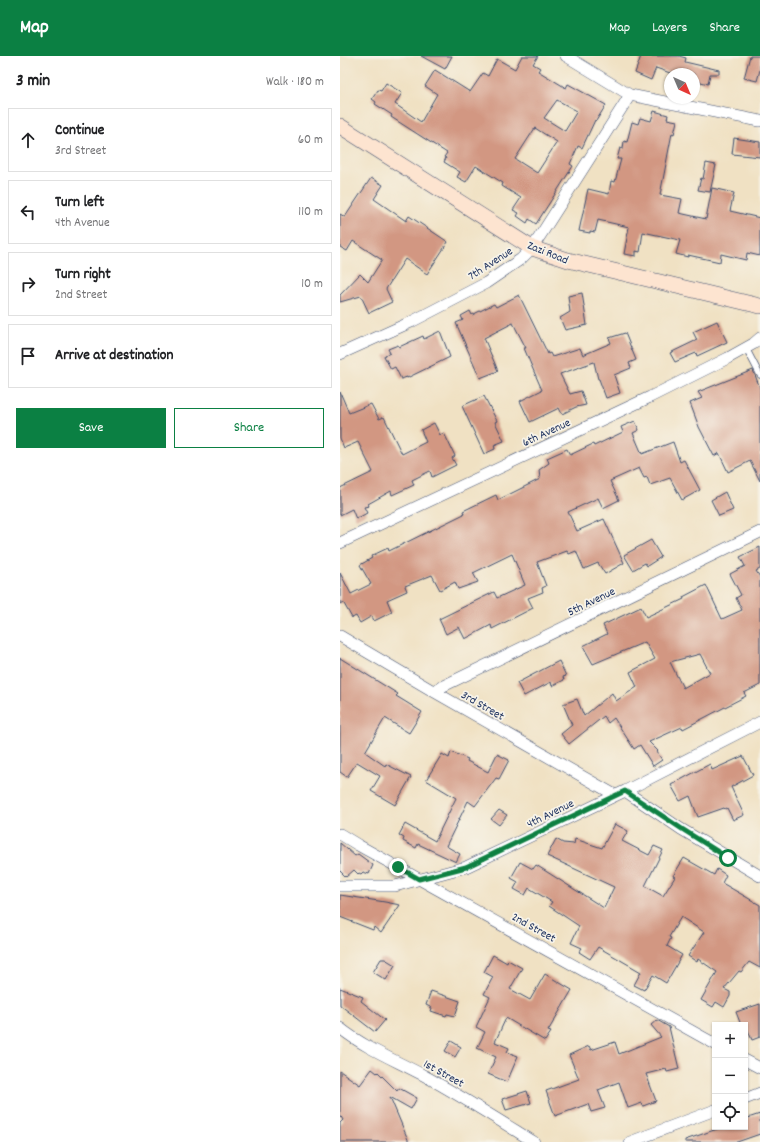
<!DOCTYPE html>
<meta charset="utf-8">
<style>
:root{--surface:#fff;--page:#f6f6f6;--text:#202124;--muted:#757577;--line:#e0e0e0;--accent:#0b8043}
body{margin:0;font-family:Dekko,sans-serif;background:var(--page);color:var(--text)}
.controls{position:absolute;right:12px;bottom:12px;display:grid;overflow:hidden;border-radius:0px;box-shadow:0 1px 3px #0004}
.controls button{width:36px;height:36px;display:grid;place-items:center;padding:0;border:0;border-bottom:1px solid var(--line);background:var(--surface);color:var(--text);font:20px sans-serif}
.compass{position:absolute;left:324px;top:12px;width:36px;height:36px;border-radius:50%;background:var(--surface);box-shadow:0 1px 3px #0004;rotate:136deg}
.stop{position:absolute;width:12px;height:12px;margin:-9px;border:3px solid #0b8043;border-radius:50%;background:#fff}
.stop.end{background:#0b8043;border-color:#fff;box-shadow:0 1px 4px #0008}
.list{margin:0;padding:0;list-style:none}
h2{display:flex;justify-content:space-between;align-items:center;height:52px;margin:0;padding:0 16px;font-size:17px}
h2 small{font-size:13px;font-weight:400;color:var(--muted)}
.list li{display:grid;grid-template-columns:26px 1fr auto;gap:12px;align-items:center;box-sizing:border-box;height:64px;margin:0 8px 8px;padding:0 8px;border:1px solid var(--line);border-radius:0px}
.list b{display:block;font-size:15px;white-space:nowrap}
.list p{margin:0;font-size:13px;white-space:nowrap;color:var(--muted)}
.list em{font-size:13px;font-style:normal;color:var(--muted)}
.actions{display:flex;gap:8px;padding:12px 16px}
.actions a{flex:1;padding:9px 0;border:1px solid var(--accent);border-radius:0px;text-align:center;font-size:14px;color:var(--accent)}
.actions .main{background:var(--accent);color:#fff}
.icon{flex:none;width:22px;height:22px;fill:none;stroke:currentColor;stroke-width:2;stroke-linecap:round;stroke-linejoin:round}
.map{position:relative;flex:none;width:420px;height:1086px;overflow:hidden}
header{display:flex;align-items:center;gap:24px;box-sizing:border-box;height:56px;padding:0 20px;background:var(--accent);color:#fff}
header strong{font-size:19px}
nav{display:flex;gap:22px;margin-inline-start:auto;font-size:14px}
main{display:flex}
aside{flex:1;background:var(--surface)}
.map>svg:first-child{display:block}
.building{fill:#d29782;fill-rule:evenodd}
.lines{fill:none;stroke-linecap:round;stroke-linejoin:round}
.lane-casing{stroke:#3b4a6d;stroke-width:7}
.street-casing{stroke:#3b4a6d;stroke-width:12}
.secondary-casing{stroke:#3b4a6d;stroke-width:16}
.lane{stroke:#fff;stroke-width:5.5}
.street{stroke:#fff;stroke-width:11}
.secondary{stroke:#fde4d0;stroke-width:15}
.route{stroke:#0b8043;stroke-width:5}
.labels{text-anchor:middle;stroke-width:3.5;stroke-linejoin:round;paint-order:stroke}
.street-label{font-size:12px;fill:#1b2f5e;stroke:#f7f3e8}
</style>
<header>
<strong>Map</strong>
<nav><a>Map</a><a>Layers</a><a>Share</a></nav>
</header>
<main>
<aside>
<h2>3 min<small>Walk · 180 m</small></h2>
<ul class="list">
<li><svg class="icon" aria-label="ahead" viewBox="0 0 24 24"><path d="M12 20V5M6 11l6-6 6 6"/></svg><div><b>Continue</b><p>3rd Street</p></div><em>60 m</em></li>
<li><svg class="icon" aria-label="left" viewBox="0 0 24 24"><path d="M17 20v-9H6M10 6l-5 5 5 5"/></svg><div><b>Turn left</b><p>4th Avenue</p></div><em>110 m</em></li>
<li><svg class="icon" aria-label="right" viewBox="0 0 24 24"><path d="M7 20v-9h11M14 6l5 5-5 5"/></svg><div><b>Turn right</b><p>2nd Street</p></div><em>10 m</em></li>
<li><svg class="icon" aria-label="arrive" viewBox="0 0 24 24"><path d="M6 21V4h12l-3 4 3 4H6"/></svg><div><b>Arrive at destination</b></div></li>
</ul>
<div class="actions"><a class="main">Save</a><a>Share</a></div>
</aside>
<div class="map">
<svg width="420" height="1086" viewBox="0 0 420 1086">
<rect width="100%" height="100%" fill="#f7f3e8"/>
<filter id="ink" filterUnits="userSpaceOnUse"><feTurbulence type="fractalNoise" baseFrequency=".025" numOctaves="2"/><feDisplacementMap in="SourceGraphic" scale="8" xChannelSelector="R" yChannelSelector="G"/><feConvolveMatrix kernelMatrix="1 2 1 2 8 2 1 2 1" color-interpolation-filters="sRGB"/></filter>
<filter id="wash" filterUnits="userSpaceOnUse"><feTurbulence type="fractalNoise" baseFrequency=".012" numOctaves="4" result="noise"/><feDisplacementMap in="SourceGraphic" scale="16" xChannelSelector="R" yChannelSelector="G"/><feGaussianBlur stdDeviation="0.9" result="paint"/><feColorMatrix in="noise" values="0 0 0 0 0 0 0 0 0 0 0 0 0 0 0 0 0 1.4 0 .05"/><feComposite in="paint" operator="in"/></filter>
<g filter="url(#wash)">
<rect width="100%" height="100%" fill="#f0e1c3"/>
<g id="blocks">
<!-- building -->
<path class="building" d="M81 0H112L105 13Z
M182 0H198L193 8 200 12 198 15 226 32 228 28 266 49 256 65 255 64 242 92 238 90 230 108 233 110 196 168 189 163 187 167 177 160 179 157 173 154 181 142 162 130 163 127 136 110 126 126 117 121 120 116 104 106 106 102 104 101 107 97 51 61 52 59 35 48 36 46 32 43 38 34 41 35 46 27 62 37 55 48 81 66 97 38 85 30 95 14 130 36 143 17 148 20 157 3 175 13ZM217 44 237 55 225 75 204 62ZM195 72 217 86 197 117 175 103Z
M301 0H339L346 2 345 6 379 14V18H370L368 28 354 24V18H333L316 12 311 24 295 17Z
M410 0H420V14L417 25 404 22Z
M314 55 328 59 327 63 337 65 334 78 332 77 320 139 342 143 339 157 366 163 372 132 394 137 390 155 420 162V200L407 197 406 204 381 198 380 206 348 199V201L336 198 340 184 303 176 300 196 296 195V200L284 198 289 171 258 164 255 176 250 175V177L239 175 248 133 269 138 271 125 275 126 281 103H277L280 92 283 93 284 85 287 86 292 66 298 68 300 62 311 65Z
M394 82 420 86V101L392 98Z
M366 107 376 109 370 136 358 134 361 122 363 123Z
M31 122 43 129 34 143 66 165 69 160 108 186 87 218 65 203 46 233 52 246 29 257 21 240 0 246V239L20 218 28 226 42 204 13 185 7 195 0 191V158L5 161Z
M242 237 247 269 225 274 220 262 230 256 228 240Z
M179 239 208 298 210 297 212 301 240 292 243 299 271 287 269 282 285 277 296 304 289 307 291 312 274 319 280 337 266 342 259 323H258L254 306 220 318 230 338 241 335 246 349 236 351 222 358 219 352 190 366 180 345 202 334 192 311 184 292H186L173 267 144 282 158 315 140 322 116 267 123 264 121 260 130 255 132 259 154 248 156 251Z
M377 265 387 286 357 300 356 297 335 306 330 297 357 284 353 276Z
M100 275 110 301 67 322V321L61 323 55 311 51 313 44 300 50 297 48 293 58 289 59 291 83 280 84 283Z
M413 314 420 332V425L410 405 388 416 379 397 374 400 359 371 350 347 362 342 358 336Z
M0 336 9 357 31 348 39 363 44 361 62 398 86 386 81 374 94 367 100 379 104 377 115 400 112 402 116 409 92 421 90 415 72 424 74 429 52 439 51 435 28 448 29 450 24 451 27 457 16 463 12 453 0 459V432L33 416 18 386 4 392 0 382Z
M144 340 157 365 155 366 164 385 154 389 155 393 144 398 122 350Z
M295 365 299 374 293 377 302 398 333 386 340 406 344 404 360 434 342 444 330 422 310 429 307 421 304 422 299 412 270 425 279 444 263 452 258 442 228 456 237 475 264 463 284 507 265 518 258 507 244 513 236 495 229 498 227 495 197 506 206 530 202 532 203 536 188 542 193 552 152 573 151 569 125 583 119 571 106 578 99 563 154 536 157 542 185 529 172 498 133 517 138 526 118 533 115 526 100 534 92 519 65 530 67 535 47 544 52 556 34 565 32 560 20 567 16 560 12 562 3 546 0 548V517L11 538 31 528 20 509 32 502 31 500 48 492 49 495 124 458 123 455 156 439 158 444 200 423 199 414 209 407 207 402 227 393 230 399 253 388 254 390 283 376 281 371Z
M385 436 393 454 379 460 371 444Z
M311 484 321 501 307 510 305 507 293 514 284 499Z
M420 491V513L416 515 420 521V629L404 637 406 640 343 673 342 671 309 686 318 695 317 696 322 704 313 710 300 689 294 693 274 662 268 667 264 660 229 688 221 678 232 669 223 648 237 643 244 660 272 637 276 645 297 631 290 616 315 603 305 586 253 608 243 590 267 578 263 569 301 551 306 561 344 543 343 541 366 529 382 563 402 554 396 542 401 539 390 518 405 510 400 501ZM360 598 370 617 343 632 330 606Z
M0 602 58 638 56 640 82 656 69 677 45 662 25 696 45 710 46 708 71 721 55 749 31 735 40 720 17 706 7 721 0 716Z
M219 605 226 620 223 621 224 624 212 630 211 626 184 640 177 627Z
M111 696 128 703 127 705 148 716 157 698 169 704 159 723 156 722 135 750 128 745 106 790 120 798 116 806 78 788 76 792 63 785 64 782 59 779 65 768 95 785 116 742 86 724 102 698 109 702Z
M403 700 413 719 391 731 404 759 393 764 387 752 385 753 384 752 358 761 350 740 340 745 331 729 370 708 372 714Z
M159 754 167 759 159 769 151 763Z
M275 768 288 775 282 785 309 799 314 790 323 794 305 830 323 840 335 821 333 820 344 802 374 819 377 813 386 819 382 827 420 849V912L409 906 401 916 399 915 384 933 390 936V940L384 951 376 946 373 951 361 944 377 916 358 903 357 906 348 900 364 876 341 861 329 881 331 882 327 890 342 899 326 927 313 919 304 934 294 929 301 916 258 891 250 903 239 896 242 892 231 887 239 870 209 850 212 846 189 832 185 839 174 833 178 826 171 822 180 806 193 813 196 809 264 852 274 831 207 800 216 783 223 787 234 788 235 783 262 792Z
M0 787 15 800 18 798 33 809 29 818 23 816 21 818 19 817 18 818 14 814 6 821 0 815Z
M0 839 45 846 60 849 41 877 34 871 33 874 0 861Z
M153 899 167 907 168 904 182 912 170 933 190 944 205 918 232 934 208 975 211 976 205 985 166 962 155 986 169 992 167 996 178 1000 167 1026 148 1018 156 1001 137 992 145 976 136 971 150 941 144 938 153 921 144 916Z
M41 903H45L55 909 46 924 33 916Z
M0 932 23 941 21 945 45 964 35 976 0 949Z
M91 935 120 945 115 960 107 958 106 960 91 955 92 952 86 949Z
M420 948V981L412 984 407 972 405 973V969H401L396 956Z
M317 964 329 971 339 1013 327 1016 326 1013 306 1018 316 1045 303 1050 302 1047 288 1052 279 1026 258 1034 265 1052 251 1056 248 1048 215 1060 206 1035 239 1023 229 999 249 990 251 994 275 986 279 998 321 981 311 969Z
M111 985 121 991 115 1001 105 995Z
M32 1013 37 1017 38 1016 57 1035 59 1032 77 1042 71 1053 50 1041 69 1086H0V1067L3 1064 0 1059V1015L20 1029Z
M187 1035 191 1047 166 1054 162 1043Z
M420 1058V1078L397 1086H345V1084L383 1071H405V1063Z"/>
</g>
</g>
<g filter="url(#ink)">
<use href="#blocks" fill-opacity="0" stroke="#3b4a6d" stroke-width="1"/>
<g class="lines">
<defs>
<path id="lane" d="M406 292 420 319"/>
<path id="street" d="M226 0 290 39 420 65
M0 298 71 266 146 227 181 203 192 192 202 177 290 39
M0 487 310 341 388 302 413 288 420 282
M0 580 93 635 275 739
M93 635 420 476
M285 735 341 773 420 820
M0 778 18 789 375 988
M0 830H55L126 811 285 735 420 666
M0 972C25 992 55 1004 83 1019 121 1040 157 1063 194 1086
M405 1004 420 1012
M405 1043 420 1037
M290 1086 375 1054"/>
<path id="secondary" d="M0 70 192 192 228 204 420 250"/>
</defs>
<!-- lane casing -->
<use href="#lane" class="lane-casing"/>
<!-- street casing -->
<use href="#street" class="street-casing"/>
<!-- secondary casing -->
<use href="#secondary" class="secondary-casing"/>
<!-- lane -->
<use href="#lane" class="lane"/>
<!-- street -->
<use href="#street" class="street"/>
<!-- secondary -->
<use href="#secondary" class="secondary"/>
</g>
</g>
<g class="lines" filter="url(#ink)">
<!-- route -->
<path class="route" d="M58 811 79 823 126 811 285 735 342 773 388 802"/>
</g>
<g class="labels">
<!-- street labels -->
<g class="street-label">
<text transform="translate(208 196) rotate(22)" y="4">Zazi Road</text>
<text transform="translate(150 207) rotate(-33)" y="4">7th Avenue</text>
<text transform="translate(206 376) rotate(-25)" y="4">6th Avenue</text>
<text transform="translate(251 545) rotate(-26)" y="4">5th Avenue</text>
<text transform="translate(143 649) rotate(30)" y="4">3rd Street</text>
<text transform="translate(210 757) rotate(-26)" y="4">4th Avenue</text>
<text transform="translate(194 871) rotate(29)" y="4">2nd Street</text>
<text transform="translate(104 1017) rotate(29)" y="4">1st Street</text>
</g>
</g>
</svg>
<div class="controls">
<button>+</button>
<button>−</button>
<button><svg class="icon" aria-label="locate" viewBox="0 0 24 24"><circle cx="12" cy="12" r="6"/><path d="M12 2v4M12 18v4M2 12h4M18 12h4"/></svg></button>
</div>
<svg class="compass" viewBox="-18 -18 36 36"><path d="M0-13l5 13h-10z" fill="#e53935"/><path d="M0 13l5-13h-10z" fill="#757577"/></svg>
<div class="stop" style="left:388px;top:802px"></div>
<div class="stop end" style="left:58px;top:811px"></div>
</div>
</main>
